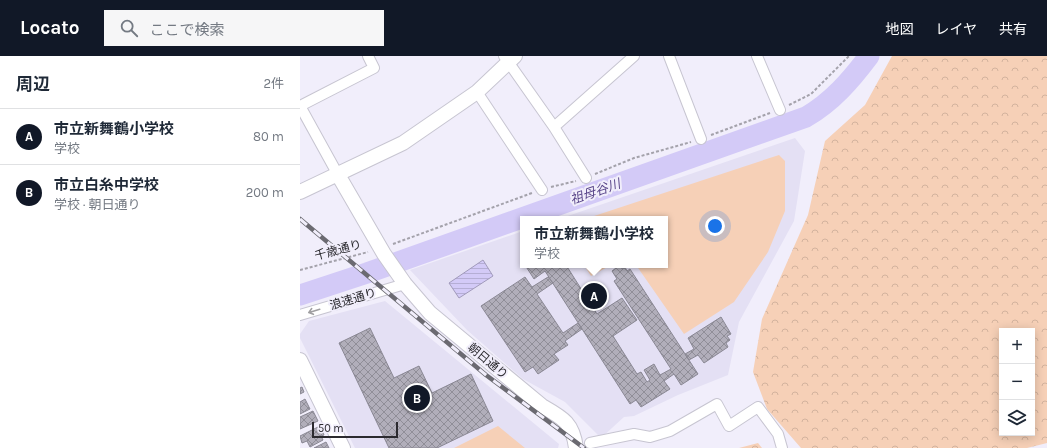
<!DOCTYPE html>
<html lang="ja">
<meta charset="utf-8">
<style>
:root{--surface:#fff;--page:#f6f6f7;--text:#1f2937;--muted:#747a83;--line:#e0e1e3;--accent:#111827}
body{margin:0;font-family:Karla,"Noto Sans JP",sans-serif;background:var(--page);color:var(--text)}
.controls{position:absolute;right:12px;bottom:12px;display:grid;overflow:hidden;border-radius:0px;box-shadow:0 2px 10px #0003}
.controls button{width:36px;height:36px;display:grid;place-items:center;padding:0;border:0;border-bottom:1px solid var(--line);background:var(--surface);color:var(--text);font:20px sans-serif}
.scale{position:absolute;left:12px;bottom:10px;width:86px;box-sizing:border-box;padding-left:4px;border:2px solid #2b2a2f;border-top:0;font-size:11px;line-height:14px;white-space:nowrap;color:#2b2a2f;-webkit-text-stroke:3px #f1eefb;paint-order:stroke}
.you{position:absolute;left:415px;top:170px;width:14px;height:14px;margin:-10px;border:3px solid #fff;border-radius:50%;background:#1a73e8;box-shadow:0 0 0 6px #1a73e833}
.badge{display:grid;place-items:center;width:26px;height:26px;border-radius:50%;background:var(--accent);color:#fff;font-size:13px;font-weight:700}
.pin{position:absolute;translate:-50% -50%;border:2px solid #fff;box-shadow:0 1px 4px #0006}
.popup{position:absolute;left:220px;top:160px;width:148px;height:52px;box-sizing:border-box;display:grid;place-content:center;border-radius:0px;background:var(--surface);filter:drop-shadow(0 1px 3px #0005);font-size:13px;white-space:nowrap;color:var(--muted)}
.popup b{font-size:15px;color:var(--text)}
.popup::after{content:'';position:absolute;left:50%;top:100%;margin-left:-8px;border:8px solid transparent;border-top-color:var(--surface)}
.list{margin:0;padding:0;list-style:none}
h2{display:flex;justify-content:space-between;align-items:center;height:52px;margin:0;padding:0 16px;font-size:17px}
h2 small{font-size:13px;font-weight:400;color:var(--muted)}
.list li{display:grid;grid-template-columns:26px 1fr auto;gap:12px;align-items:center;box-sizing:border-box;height:56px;padding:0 16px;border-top:1px solid var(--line)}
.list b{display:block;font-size:15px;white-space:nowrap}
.list p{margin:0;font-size:13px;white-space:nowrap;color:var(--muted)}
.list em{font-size:13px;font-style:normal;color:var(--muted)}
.icon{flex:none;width:22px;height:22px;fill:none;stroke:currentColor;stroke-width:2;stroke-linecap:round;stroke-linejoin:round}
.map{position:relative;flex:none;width:747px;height:392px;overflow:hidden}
header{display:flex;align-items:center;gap:24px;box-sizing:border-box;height:56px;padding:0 20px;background:var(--accent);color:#fff}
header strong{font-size:19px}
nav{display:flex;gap:22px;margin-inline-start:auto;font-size:14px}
.search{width:280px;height:36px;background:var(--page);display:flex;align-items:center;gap:10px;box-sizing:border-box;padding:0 14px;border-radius:0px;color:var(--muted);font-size:15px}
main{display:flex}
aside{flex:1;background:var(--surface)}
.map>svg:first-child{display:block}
.built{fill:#e4e0f4}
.forest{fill:url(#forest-crowns);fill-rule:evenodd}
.garden{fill:#f6d0b7}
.water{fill:url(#water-rules);stroke:#a19abb}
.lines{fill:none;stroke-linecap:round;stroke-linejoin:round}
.river{stroke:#d3caf7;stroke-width:21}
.building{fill:url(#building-cross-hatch);stroke:#8a8894}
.street-casing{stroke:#c7c5d1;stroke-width:12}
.secondary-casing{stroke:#c7c5d1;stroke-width:16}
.path{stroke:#a4a2ab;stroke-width:2;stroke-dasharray:3 2;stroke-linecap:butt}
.street{stroke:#fff;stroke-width:10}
.secondary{stroke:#fff;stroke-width:14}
.rail-casing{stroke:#6b6a71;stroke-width:4.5}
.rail{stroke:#f1eefb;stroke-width:3;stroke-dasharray:9;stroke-linecap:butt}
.oneway{stroke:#a09fa1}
.labels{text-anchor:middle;stroke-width:4;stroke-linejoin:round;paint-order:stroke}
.street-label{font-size:12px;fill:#2b2a2f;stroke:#f1eefb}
.water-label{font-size:13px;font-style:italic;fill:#59468a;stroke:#f1eefb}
</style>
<header>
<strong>Locato</strong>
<div class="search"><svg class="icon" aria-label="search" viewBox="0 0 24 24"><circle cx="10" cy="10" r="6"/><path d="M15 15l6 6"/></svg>ここで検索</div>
<nav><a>地図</a><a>レイヤ</a><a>共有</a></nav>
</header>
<main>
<aside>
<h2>周辺<small>2件</small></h2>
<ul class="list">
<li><span class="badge">A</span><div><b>市立新舞鶴小学校</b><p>学校</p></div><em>80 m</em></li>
<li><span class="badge">B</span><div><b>市立白糸中学校</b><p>学校 · 朝日通り</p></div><em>200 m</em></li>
</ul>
</aside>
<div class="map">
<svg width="747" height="392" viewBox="0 0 747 392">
<defs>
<pattern id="forest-crowns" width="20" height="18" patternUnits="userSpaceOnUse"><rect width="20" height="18" fill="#f6d0b7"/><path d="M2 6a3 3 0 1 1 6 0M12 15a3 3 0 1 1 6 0" fill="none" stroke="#d3b39e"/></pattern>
<pattern id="water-rules" width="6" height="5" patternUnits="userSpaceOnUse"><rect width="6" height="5" fill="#d3caf7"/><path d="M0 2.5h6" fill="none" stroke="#b5aed4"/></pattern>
<pattern id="building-cross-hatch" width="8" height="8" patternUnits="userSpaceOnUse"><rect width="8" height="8" fill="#b1aeba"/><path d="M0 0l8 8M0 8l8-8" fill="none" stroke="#908e98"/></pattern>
</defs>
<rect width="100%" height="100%" fill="#f1eefb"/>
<!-- built -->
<path class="built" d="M495 82 505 95 494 165 439 266 428 319 378 339 334 360 324 361 301 382 265 346 223 323 167 274 110 214 223 175V209H365V163H259Z
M85 245 259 388 258 392H55L0 282V278L9 265Z"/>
<!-- forest -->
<path class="forest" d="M592 0H747V387L727 392H501L467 353 453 316 462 263 508 159 525 85 565 49ZM702 275H732V377H702Z
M458 387 462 392H439Z"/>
<!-- garden -->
<path class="garden" d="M479 99 485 105V155L468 196 434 246 384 278 336 209H365V163H285Z
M284 209H311L291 220Z
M198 370 225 392H154Z"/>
<!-- water -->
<path class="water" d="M183 204 193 220 159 242 149 227Z"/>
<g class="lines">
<!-- river -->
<path class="river" d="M0 239 67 217 506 61C532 46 551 24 569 0"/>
</g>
<!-- building -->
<path class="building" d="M225 209H266L297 258 322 242 337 264 313 280 337 318 341 316 347 326 350 324 344 314 354 308 360 319 371 313 314 225 317 223 312 215 320 209 322 213 325 211 327 215 330 213 398 318 381 329 374 318 364 325 370 333 341 351 336 344 330 348 245 215 234 223Z
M225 221 232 231 248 221 253 227 237 238 263 277 278 267 282 273 265 285 268 289 254 298 259 304 238 318 233 311 225 316 181 250Z
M421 261 431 278 427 280 430 284 426 287 428 291 404 307 398 299 389 304 385 298 394 293 388 282Z
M70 272 94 322 119 310 132 337 171 318 193 365 137 392H89L39 287Z
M2 331 4 336 0 338V332Z
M5 343 10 353 0 358V346Z
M13 355 18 365 0 373V361Z
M20 370 24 379 21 380 23 384 10 391 7 385 2 387 0 380Z
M26 386 29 392H14Z"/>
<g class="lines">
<defs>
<path id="street" d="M204 0 254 71 286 122
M369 0 401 83
M457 0 480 54
M177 36 242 134
M0 50 74 12 68 0
M0 50 37 117
M254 71 334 0
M0 259 105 228
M290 387 334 378 350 381 370 375 417 348 429 370 458 351 478 378 482 392"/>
<path id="secondary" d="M37 117 84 198 105 228 130 257 242 350C263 362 273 367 276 392
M0 136 103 87 177 36 215 0
M0 304 43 392"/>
</defs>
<!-- street casing -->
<use href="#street" class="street-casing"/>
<!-- secondary casing -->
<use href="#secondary" class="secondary-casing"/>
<!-- path -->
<path class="path" d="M489 49 511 38 549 0
M411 79 470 57
M295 118 334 102 391 86
M251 131 276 125
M93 188 232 137
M0 214 68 196"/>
<!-- street -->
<use href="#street" class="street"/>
<!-- secondary -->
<use href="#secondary" class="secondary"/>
<defs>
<path id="rail" d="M0 163 186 319 284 392"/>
</defs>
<!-- rail casing -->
<use href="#rail" class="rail-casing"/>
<!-- rail -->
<use href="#rail" class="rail"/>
</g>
<!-- one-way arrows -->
<defs><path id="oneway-shaft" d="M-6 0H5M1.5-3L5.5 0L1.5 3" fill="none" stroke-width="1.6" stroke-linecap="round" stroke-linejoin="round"/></defs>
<use class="oneway" href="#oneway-shaft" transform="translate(14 255) rotate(163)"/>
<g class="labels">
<!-- street labels -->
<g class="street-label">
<text transform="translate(38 194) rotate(-15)" y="4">千歳通り</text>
<text transform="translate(53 243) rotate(-17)" y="4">浪速通り</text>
<text transform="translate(188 305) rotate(40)" y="4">朝日通り</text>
</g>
<!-- water labels -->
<g class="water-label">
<text transform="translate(295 135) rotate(-19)" y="5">祖母谷川</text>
</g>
</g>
</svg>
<div class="controls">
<button>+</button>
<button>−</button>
<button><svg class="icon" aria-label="layers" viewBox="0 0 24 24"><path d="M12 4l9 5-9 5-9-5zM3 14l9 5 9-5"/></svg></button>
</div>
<div class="scale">50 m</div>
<div class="you"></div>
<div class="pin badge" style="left:294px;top:240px">A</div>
<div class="popup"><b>市立新舞鶴小学校</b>学校</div>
<div class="pin badge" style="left:117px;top:342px">B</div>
</div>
</main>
